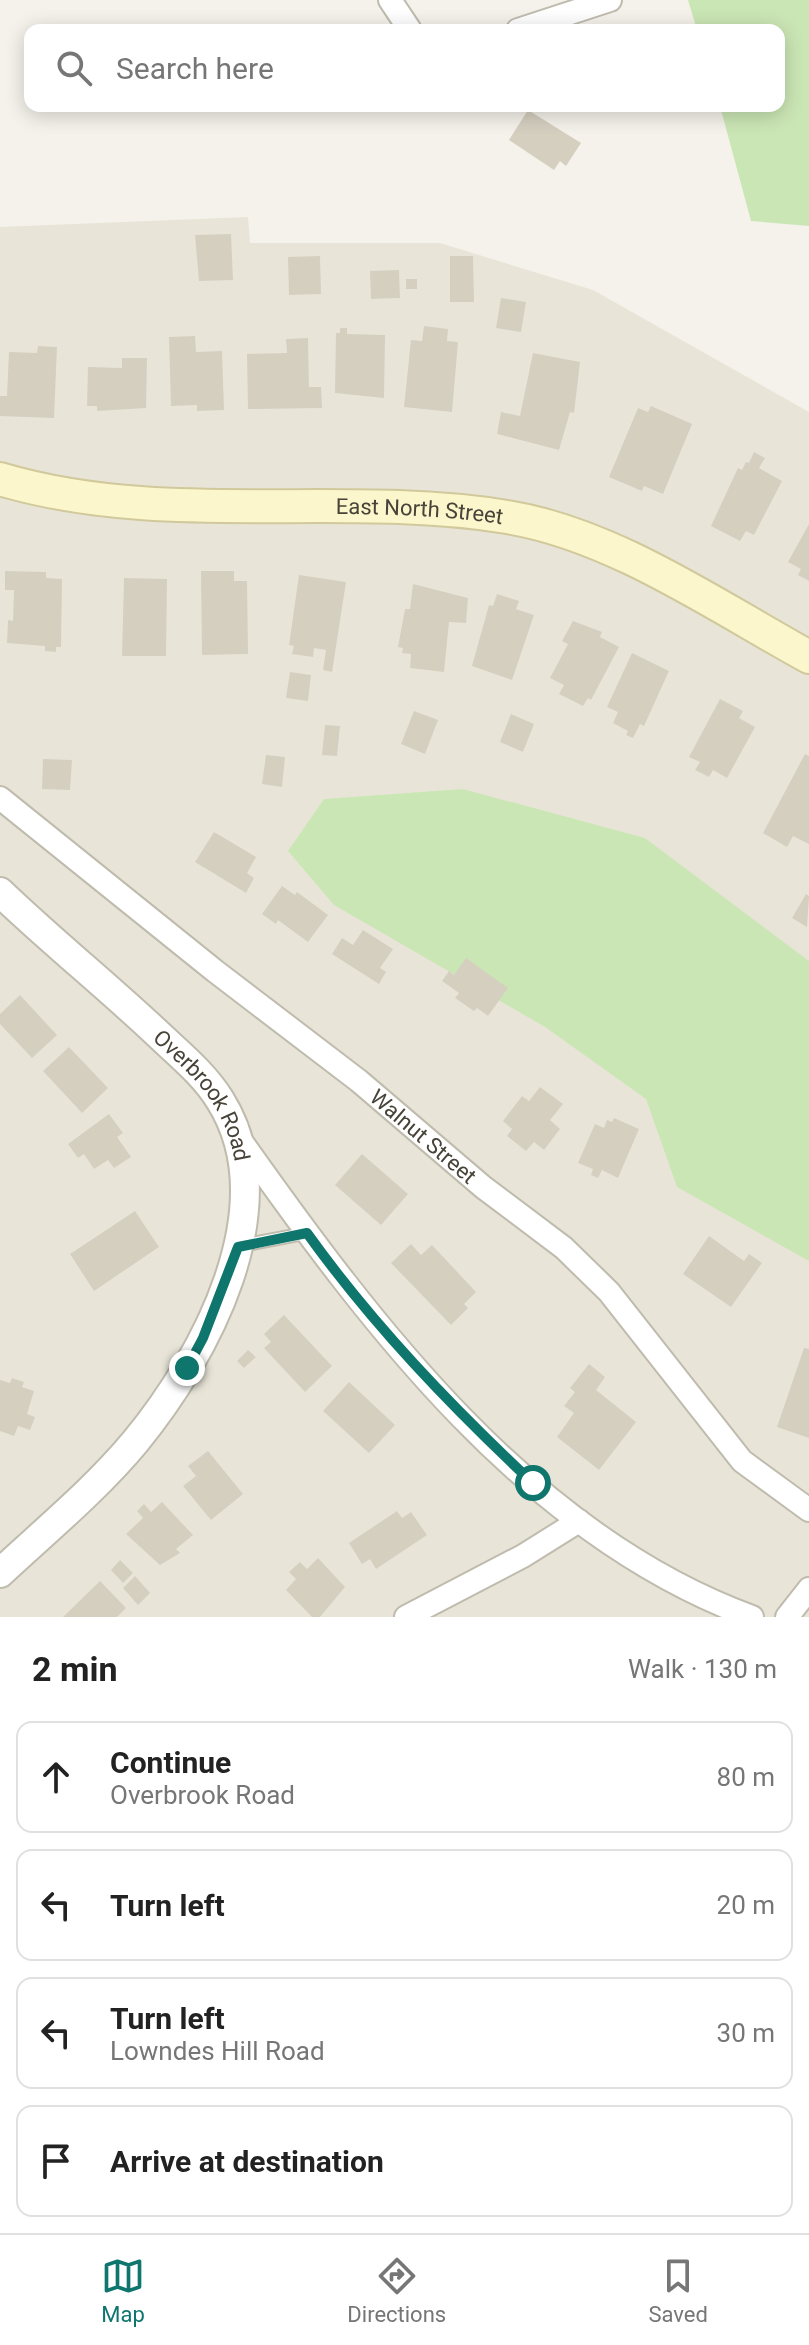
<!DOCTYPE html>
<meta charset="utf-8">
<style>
:root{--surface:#fff;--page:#f2f2f2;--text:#222;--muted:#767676;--line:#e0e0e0;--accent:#0f766e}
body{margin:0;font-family:Roboto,sans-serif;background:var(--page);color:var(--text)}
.stop{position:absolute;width:24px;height:24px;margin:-18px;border:6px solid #0f766e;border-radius:50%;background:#fff}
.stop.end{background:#0f766e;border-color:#fff;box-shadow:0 2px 8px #0008}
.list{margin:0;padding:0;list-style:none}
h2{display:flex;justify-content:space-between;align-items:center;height:104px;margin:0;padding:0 32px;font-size:34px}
h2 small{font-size:26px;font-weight:400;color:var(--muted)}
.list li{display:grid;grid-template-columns:52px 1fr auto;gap:24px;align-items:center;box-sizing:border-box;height:112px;margin:0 16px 16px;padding:0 16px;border:2px solid var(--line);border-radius:16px}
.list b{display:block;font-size:30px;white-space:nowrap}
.list p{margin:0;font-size:26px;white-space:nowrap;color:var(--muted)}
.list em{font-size:26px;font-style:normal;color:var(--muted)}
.icon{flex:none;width:44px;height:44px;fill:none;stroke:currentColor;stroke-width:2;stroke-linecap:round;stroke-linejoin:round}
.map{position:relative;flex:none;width:809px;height:1617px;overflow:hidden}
.search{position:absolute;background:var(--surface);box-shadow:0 4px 20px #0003;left:24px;right:24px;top:24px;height:88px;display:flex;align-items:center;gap:20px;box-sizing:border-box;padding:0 28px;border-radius:16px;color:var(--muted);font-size:30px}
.sheet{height:616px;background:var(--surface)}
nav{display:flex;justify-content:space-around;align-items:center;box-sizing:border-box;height:112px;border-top:2px solid var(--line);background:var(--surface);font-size:22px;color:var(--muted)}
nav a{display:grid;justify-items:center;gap:4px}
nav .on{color:var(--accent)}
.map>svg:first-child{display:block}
.residential{fill:#e8e5d8}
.green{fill:#cbe6b5}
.building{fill:#d5cfc0}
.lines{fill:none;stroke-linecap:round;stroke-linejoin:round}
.service-casing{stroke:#bfbbad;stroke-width:15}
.minor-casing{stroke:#bfbbad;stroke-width:26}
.tertiary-casing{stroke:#bfbbad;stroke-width:32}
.secondary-casing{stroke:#d1c99c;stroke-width:36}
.service{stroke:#fff;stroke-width:11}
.minor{stroke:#fff;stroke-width:22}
.tertiary{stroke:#fff;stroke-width:28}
.secondary{stroke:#fcf6cc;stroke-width:32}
.route{stroke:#0f766e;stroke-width:10}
.labels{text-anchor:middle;stroke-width:8;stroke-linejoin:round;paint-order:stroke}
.street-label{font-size:22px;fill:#484338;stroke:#fff}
</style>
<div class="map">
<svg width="809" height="1617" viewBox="0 0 809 1617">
<rect width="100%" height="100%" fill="#f4f2ea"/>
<!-- residential -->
<path class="residential" d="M248 217 250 243H440L593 290 809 412V1617H0V227Z"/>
<!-- green -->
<path class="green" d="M688 0H809V226L751 221 720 106H779V30H697Z
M463 789 645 838 809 961V1261L677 1187 646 1099 545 1027 334 905 288 851 324 799Z"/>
<!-- building -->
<path class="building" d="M528 110 581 143 566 166 560 161 554 170 509 140Z
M231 234 233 280 199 281 195 235Z
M320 256 321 294 289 295 288 257Z
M450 256H473L474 302H450Z
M399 270 400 298 371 299 370 271Z
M406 279H417V289H406Z
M501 298 526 302 521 332 496 328Z
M424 326 448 329 447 341 458 342 452 412 404 407 411 340 422 341Z
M340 328H347V334L385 335 384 398 335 393 336 333H340Z
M195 336 196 352 222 351 224 410 197 411V405L171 406 169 337Z
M308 338 309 387H321L322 408 248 409 247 354 287 353 286 339Z
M38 346 57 347 54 418 0 416V396H7L9 352 37 353Z
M533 353 580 362 574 413 570 412 559 450 497 434 501 412 520 416Z
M122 358H147L146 408 97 411V406H87L88 367 122 368Z
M651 406 692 424 663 494 644 486 642 491 609 477 638 408 648 412Z
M754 452 765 458 759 468 782 481 754 535 746 531 740 541 711 526 738 468 742 470 746 462 749 463Z
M809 524V581L798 575 801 569 788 562Z
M5 571 46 572V578L62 579 61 647H56V652L45 651V646L7 643 8 620 13 621 14 590H5Z
M201 571H234V581H247L248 654 202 655Z
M299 575 346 582 332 672 323 670 326 650 314 648 313 657 292 654 294 646 289 645Z
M124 578 167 579 166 656H122Z
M413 584 468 598 466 623 449 622 444 672 410 668 411 654 402 653 403 648 398 647 405 609H410Z
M497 594 519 601 516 609 534 615 512 680 472 666 489 605 493 606Z
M573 621 602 632 600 637 619 647 591 700 588 698 583 706 559 694 564 685 550 678 568 644 562 641Z
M632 653 669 671 644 726 640 724 633 738 626 735 628 731 613 723 618 712 607 707Z
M290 672 311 675 308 701 286 698Z
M720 699 743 711 739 718 755 727 727 778 713 770 709 777 695 770 700 762 689 757Z
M414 711 438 720 425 754 401 744Z
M511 714 534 724 523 752 500 742Z
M325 725 340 726 337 756 322 755Z
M805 754 809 756V844L793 836 787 847 763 833Z
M266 755 285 757 282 787 262 784Z
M43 759 72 760 70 790 42 789Z
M214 832 256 857 247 873 254 878 246 893 195 862Z
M282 886 295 895 297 892 328 915 308 942 278 920 276 924 262 914Z
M806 894 809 896 807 927 792 918Z
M363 930 393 949 380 968 386 972 379 984 332 954 342 938 353 945Z
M466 958 508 988 488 1016 477 1008 474 1011 455 998 459 993 442 981 449 971 454 975Z
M20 995 57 1035 32 1058 0 1024V1014Z
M69 1047 108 1088 82 1113 43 1071Z
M540 1087 563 1104 550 1120 560 1129 544 1150 534 1142 526 1151 507 1136 512 1129 503 1121 522 1096 529 1101Z
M109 1114 123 1133 117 1137 131 1157 114 1168 108 1160 94 1169 84 1154 78 1158 68 1144Z
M614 1118 639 1129 618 1178 602 1170 598 1178 591 1175 593 1169 578 1163 595 1124 604 1128 607 1120 612 1122Z
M362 1154 408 1194 381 1225 335 1185Z
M135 1211 159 1247 94 1291 70 1254Z
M709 1236 744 1261 749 1254 762 1263 731 1307 683 1274Z
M411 1244 421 1255 432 1245 476 1292 464 1304 468 1308 451 1325 391 1263Z
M284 1315 332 1366 305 1392 264 1348 271 1342 264 1334Z
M804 1348 809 1349V1438L777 1427Z
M248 1350 256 1357 244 1368 237 1361Z
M589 1364 605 1377 596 1390 636 1422 599 1470 557 1437 574 1413 564 1406 575 1392 570 1388Z
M12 1378 24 1382 22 1387 34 1391 27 1414 35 1417 30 1430 18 1426 14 1436 0 1431V1380L10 1383Z
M349 1382 395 1425 369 1453 323 1411Z
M208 1451 243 1494 211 1520 183 1486 196 1476 188 1466Z
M162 1502 193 1535 176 1549 180 1553 160 1565 126 1534 143 1518 137 1511 144 1504 151 1512Z
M397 1511 402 1518 411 1512 427 1535 376 1569 370 1559 362 1564 349 1543Z
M318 1558 345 1587 320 1617H312L286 1590 296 1579 289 1572 300 1562 307 1569Z
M120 1560 133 1573 123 1583 111 1570Z
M135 1576 150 1593 138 1605 123 1588Z
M100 1581 126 1608 117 1617H63Z"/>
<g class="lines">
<defs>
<path id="service" d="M239 1246 307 1233"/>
<g id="minor">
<path d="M390 0 410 30"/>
<path d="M518 30 610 0"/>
<path id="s1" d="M0 798 215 971 359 1081 483 1187 564 1248 609 1292 742 1461 809 1510"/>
<path d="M239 1138C372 1326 528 1535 752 1617"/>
<path d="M406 1617 523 1556 579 1521"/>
<path d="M787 1617 809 1589"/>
</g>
<g id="tertiary">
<path id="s2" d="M0 892C51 941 106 985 158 1034 179 1054 204 1074 220 1100 287 1206 205 1357 135 1442 95 1490 45 1531 0 1573"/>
</g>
<g id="secondary">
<path id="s3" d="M0 479C165 528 340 490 507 517 613 534 716 606 809 657"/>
</g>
</defs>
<!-- service casing -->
<use href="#service" class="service-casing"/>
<!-- minor casing -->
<use href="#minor" class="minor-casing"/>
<!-- tertiary casing -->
<use href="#tertiary" class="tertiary-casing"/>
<!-- secondary casing -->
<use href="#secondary" class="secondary-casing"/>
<!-- service -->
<use href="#service" class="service"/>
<!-- minor -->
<use href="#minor" class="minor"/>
<!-- tertiary -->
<use href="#tertiary" class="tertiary"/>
<!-- secondary -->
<use href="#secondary" class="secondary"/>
</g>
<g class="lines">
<!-- route -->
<path class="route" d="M187 1368 203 1338 238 1247 307 1233C373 1325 451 1406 533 1483"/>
</g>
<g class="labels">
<!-- street labels -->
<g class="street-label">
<text dy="8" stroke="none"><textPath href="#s3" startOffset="422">East North Street</textPath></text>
<text dy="8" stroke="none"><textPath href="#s2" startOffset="290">Overbrook Road</textPath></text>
<text dy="8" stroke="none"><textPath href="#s1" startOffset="542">Walnut Street</textPath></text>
</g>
</g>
</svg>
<div class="stop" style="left:533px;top:1483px"></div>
<div class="stop end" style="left:187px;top:1368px"></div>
<div class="search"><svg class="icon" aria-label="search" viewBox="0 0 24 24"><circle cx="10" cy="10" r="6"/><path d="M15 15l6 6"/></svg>Search here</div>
</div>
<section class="sheet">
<h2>2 min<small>Walk · 130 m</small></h2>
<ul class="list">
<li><svg class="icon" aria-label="ahead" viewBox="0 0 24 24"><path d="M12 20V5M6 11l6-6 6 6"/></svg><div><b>Continue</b><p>Overbrook Road</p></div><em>80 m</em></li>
<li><svg class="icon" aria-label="left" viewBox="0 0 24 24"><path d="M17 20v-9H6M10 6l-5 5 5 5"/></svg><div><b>Turn left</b></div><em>20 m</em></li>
<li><svg class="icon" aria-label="left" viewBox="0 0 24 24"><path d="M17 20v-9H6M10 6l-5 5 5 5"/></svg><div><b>Turn left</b><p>Lowndes Hill Road</p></div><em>30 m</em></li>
<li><svg class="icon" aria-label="arrive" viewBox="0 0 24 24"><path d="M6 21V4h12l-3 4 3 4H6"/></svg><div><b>Arrive at destination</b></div></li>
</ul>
</section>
<nav>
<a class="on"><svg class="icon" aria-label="map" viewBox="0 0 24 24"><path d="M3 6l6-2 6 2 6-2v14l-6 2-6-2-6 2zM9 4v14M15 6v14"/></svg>Map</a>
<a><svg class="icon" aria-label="directions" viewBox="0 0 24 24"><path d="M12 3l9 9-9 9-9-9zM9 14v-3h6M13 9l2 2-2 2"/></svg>Directions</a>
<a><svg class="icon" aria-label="saved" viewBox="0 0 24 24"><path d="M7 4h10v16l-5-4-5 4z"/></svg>Saved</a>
</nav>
